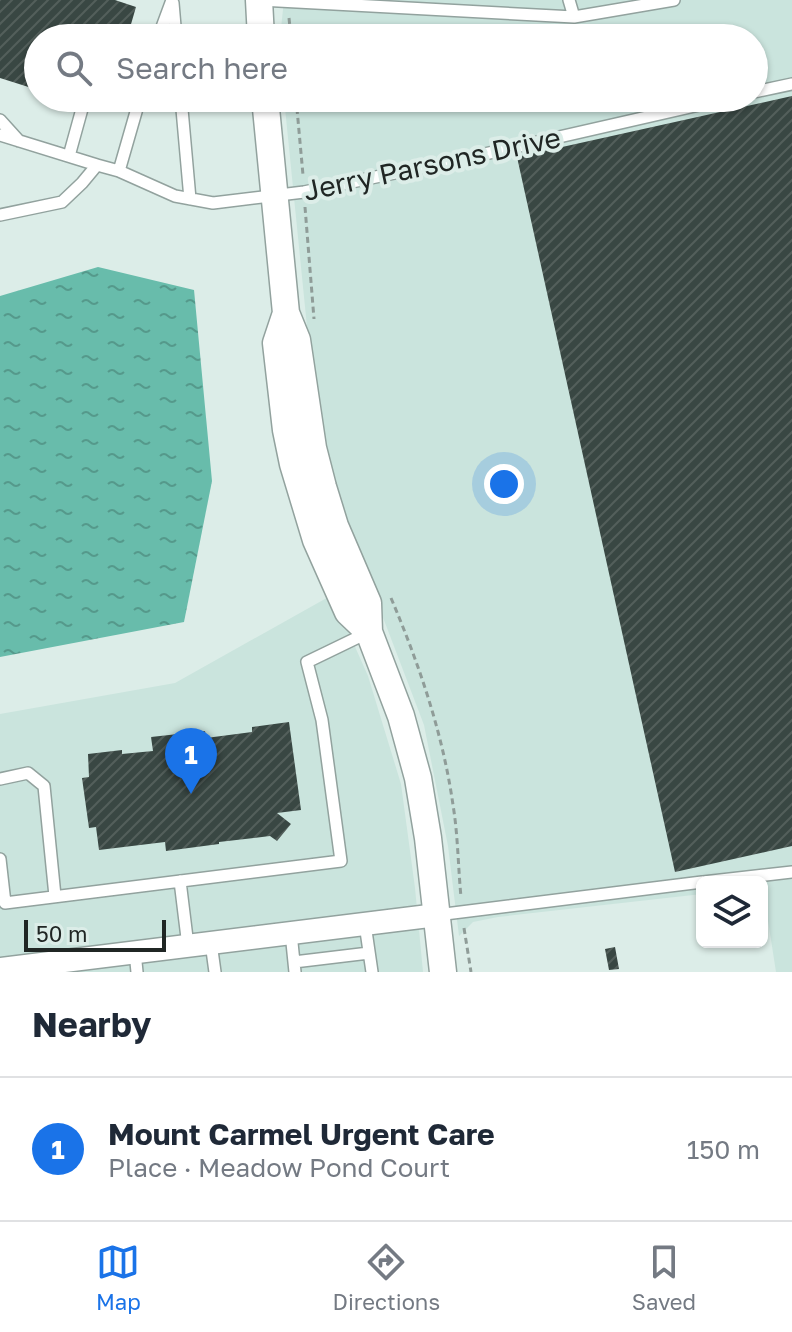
<!DOCTYPE html>
<meta charset="utf-8">
<style>
:root{--surface:#fff;--page:#f6f6f7;--text:#1f2937;--muted:#747a83;--line:#e0e1e3;--accent:#1a73e8}
body{margin:0;font-family:"Golos Text",sans-serif;background:var(--page);color:var(--text)}
.controls{position:absolute;right:24px;bottom:24px;display:grid;overflow:hidden;border-radius:12px;box-shadow:0 2px 6px #0004}
.controls button{width:72px;height:72px;display:grid;place-items:center;padding:0;border:0;border-bottom:2px solid var(--line);background:var(--surface);color:var(--text);font:40px sans-serif}
.scale{position:absolute;left:24px;bottom:20px;width:142px;box-sizing:border-box;padding-left:8px;border:4px solid #202624;border-top:0;font-size:22px;line-height:28px;white-space:nowrap;color:#202624;-webkit-text-stroke:6px #dcede8;paint-order:stroke}
.you{position:absolute;left:504px;top:484px;width:28px;height:28px;margin:-20px;border:6px solid #fff;border-radius:50%;background:#1a73e8;box-shadow:0 0 0 12px #1a73e833}
.badge{display:grid;place-items:center;width:52px;height:52px;border-radius:50%;background:var(--accent);color:#fff;font-size:26px;font-weight:700}
.pin{position:absolute;translate:-50% -66px;filter:drop-shadow(0 2px 4px #0008)}
.pin::after{content:'';position:absolute;top:42px;width:28px;height:24px;background:inherit;clip-path:polygon(0 0,100% 0,50% 100%)}
.list{margin:0;padding:0;list-style:none}
h2{display:flex;justify-content:space-between;align-items:center;height:104px;margin:0;padding:0 32px;font-size:34px}
h2 small{font-size:26px;font-weight:400;color:var(--muted)}
.list li{display:grid;grid-template-columns:52px 1fr auto;gap:24px;align-items:center;box-sizing:border-box;height:144px;padding:0 32px;border-top:2px solid var(--line)}
.list b{display:block;font-size:30px;white-space:nowrap}
.list p{margin:0;font-size:26px;white-space:nowrap;color:var(--muted)}
.list em{font-size:26px;font-style:normal;color:var(--muted)}
.icon{flex:none;width:44px;height:44px;fill:none;stroke:currentColor;stroke-width:2;stroke-linecap:round;stroke-linejoin:round}
.map{position:relative;flex:none;width:792px;height:972px;overflow:hidden}
.search{position:absolute;background:var(--surface);box-shadow:0 2px 6px #0004;left:24px;right:24px;top:24px;height:88px;display:flex;align-items:center;gap:20px;box-sizing:border-box;padding:0 28px;border-radius:44px;color:var(--muted);font-size:30px}
.sheet{height:248px;background:var(--surface)}
nav{display:flex;justify-content:space-around;align-items:center;box-sizing:border-box;height:112px;border-top:2px solid var(--line);background:var(--surface);font-size:22px;color:var(--muted)}
nav a{display:grid;justify-items:center;gap:4px}
nav .on{color:var(--accent)}
.map>svg:first-child{display:block}
.built{fill:#cae4dd}
.water{fill:url(#water-ripples)}
.building{fill:url(#building-hatch)}
.lines{fill:none;stroke-linecap:round;stroke-linejoin:round}
.service-casing{stroke:#92a29e;stroke-width:14}
.minor-casing{stroke:#92a29e;stroke-width:25}
.tertiary-casing{stroke:#92a29e;stroke-width:29}
.path{stroke:#8f9c98;stroke-width:3;stroke-dasharray:6 4;stroke-linecap:butt}
.service{stroke:#fff;stroke-width:11}
.minor{stroke:#fff;stroke-width:22}
.tertiary{stroke:#fff;stroke-width:26}
.labels{text-anchor:middle;stroke-width:8;stroke-linejoin:round;paint-order:stroke}
.street-label{font-size:28px;fill:#202624;stroke:#dcede8}
</style>
<div class="map">
<svg width="792" height="972" viewBox="0 0 792 972">
<defs>
<pattern id="water-ripples" width="26" height="14" patternUnits="userSpaceOnUse" patternTransform="scale(2)"><rect width="26" height="14" fill="#68bcab"/><path d="M2 4q2-2 4 0t4 0M15 11q2-2 4 0t4 0" fill="none" stroke="#55998b"/></pattern>
<pattern id="building-hatch" width="6" height="6" patternUnits="userSpaceOnUse" patternTransform="scale(2)"><rect width="6" height="6" fill="#394743"/><path d="M-1 1l2-2M0 6l6-6M5 7l2-2" fill="none" stroke="#535f5b"/></pattern>
</defs>
<rect width="100%" height="100%" fill="#dcede8"/>
<!-- built -->
<path class="built" d="M284 0H792V972H776L762 882H702V894L498 917 473 922 459 936 448 846 424 725 342 510 316 416 284 98H754V38H280Z
M332 595 368 676 401 784 415 888 423 972H0V714L175 683Z"/>
<!-- water -->
<path class="water" d="M98 267 194 290 212 481 184 622 0 657V296Z"/>
<!-- building -->
<path class="building" d="M0 0H115L136 7 127 38H38V90L0 78Z
M792 96V846L675 872 517 157Z
M289 722 301 810 277 813 291 824 277 841 270 836 219 842V844L166 851 165 842 99 850 96 827 89 828 82 778 89 777 88 754 122 750V754L153 751 151 737 205 731 206 738 252 732V727Z
M615 947 619 969 609 970 605 949Z"/>
<g class="lines">
<defs>
<path id="service" d="M260 0 574 17 674 0
M569 0 574 17
M173 3 176 38
M158 38 172 0
M754 92 792 84
M181 98 190 199
M0 120 19 141
M0 135 97 165
M69 156 85 98
M119 171 140 98
M0 215 62 202 82 183 97 165 119 171 175 196 213 203 304 192 476 156 730 98
M0 779 28 773 44 786 55 896
M0 859 5 903 341 861 322 720 307 662 369 632
M180 881 188 946
M703 882 792 872
M437 915 702 882
M365 924 372 972
M291 933 295 972
M211 943 215 972
M135 952 137 972
M294 962 369 953"/>
<path id="minor" d="M0 969 437 915"/>
<path id="tertiary" d="M259 0 261 38
M265 98 286 313 297 340 313 448 323 487 335 526 368 603 369 632 401 716 418 778 428 838 443 972
M286 313 276 343 286 430 293 464 316 540 348 612 369 632"/>
</defs>
<!-- service casing -->
<use href="#service" class="service-casing"/>
<!-- minor casing -->
<use href="#minor" class="minor-casing"/>
<!-- tertiary casing -->
<use href="#tertiary" class="tertiary-casing"/>
<!-- path -->
<path class="path" d="M289 18 291 38
M296 98 303 175
M305 207 314 319
M391 598C419 664 443 734 453 805 458 835 458 866 461 897
M464 928 471 972"/>
<!-- service -->
<use href="#service" class="service"/>
<!-- minor -->
<use href="#minor" class="minor"/>
<!-- tertiary -->
<use href="#tertiary" class="tertiary"/>
</g>
<g class="labels">
<!-- street labels -->
<g class="street-label">
<text transform="translate(432 164) rotate(-12)" y="10">Jerry Parsons Drive</text>
</g>
</g>
</svg>
<div class="controls">
<button><svg class="icon" aria-label="layers" viewBox="0 0 24 24"><path d="M12 4l9 5-9 5-9-5zM3 14l9 5 9-5"/></svg></button>
</div>
<div class="scale">50 m</div>
<div class="you"></div>
<div class="pin badge" style="left:191px;top:794px">1</div>
<div class="search"><svg class="icon" aria-label="search" viewBox="0 0 24 24"><circle cx="10" cy="10" r="6"/><path d="M15 15l6 6"/></svg>Search here</div>
</div>
<section class="sheet">
<h2>Nearby<small></small></h2>
<ul class="list">
<li><span class="badge">1</span><div><b>Mount Carmel Urgent Care</b><p>Place · Meadow Pond Court</p></div><em>150 m</em></li>
</ul>
</section>
<nav>
<a class="on"><svg class="icon" aria-label="map" viewBox="0 0 24 24"><path d="M3 6l6-2 6 2 6-2v14l-6 2-6-2-6 2zM9 4v14M15 6v14"/></svg>Map</a>
<a><svg class="icon" aria-label="directions" viewBox="0 0 24 24"><path d="M12 3l9 9-9 9-9-9zM9 14v-3h6M13 9l2 2-2 2"/></svg>Directions</a>
<a><svg class="icon" aria-label="saved" viewBox="0 0 24 24"><path d="M7 4h10v16l-5-4-5 4z"/></svg>Saved</a>
</nav>
